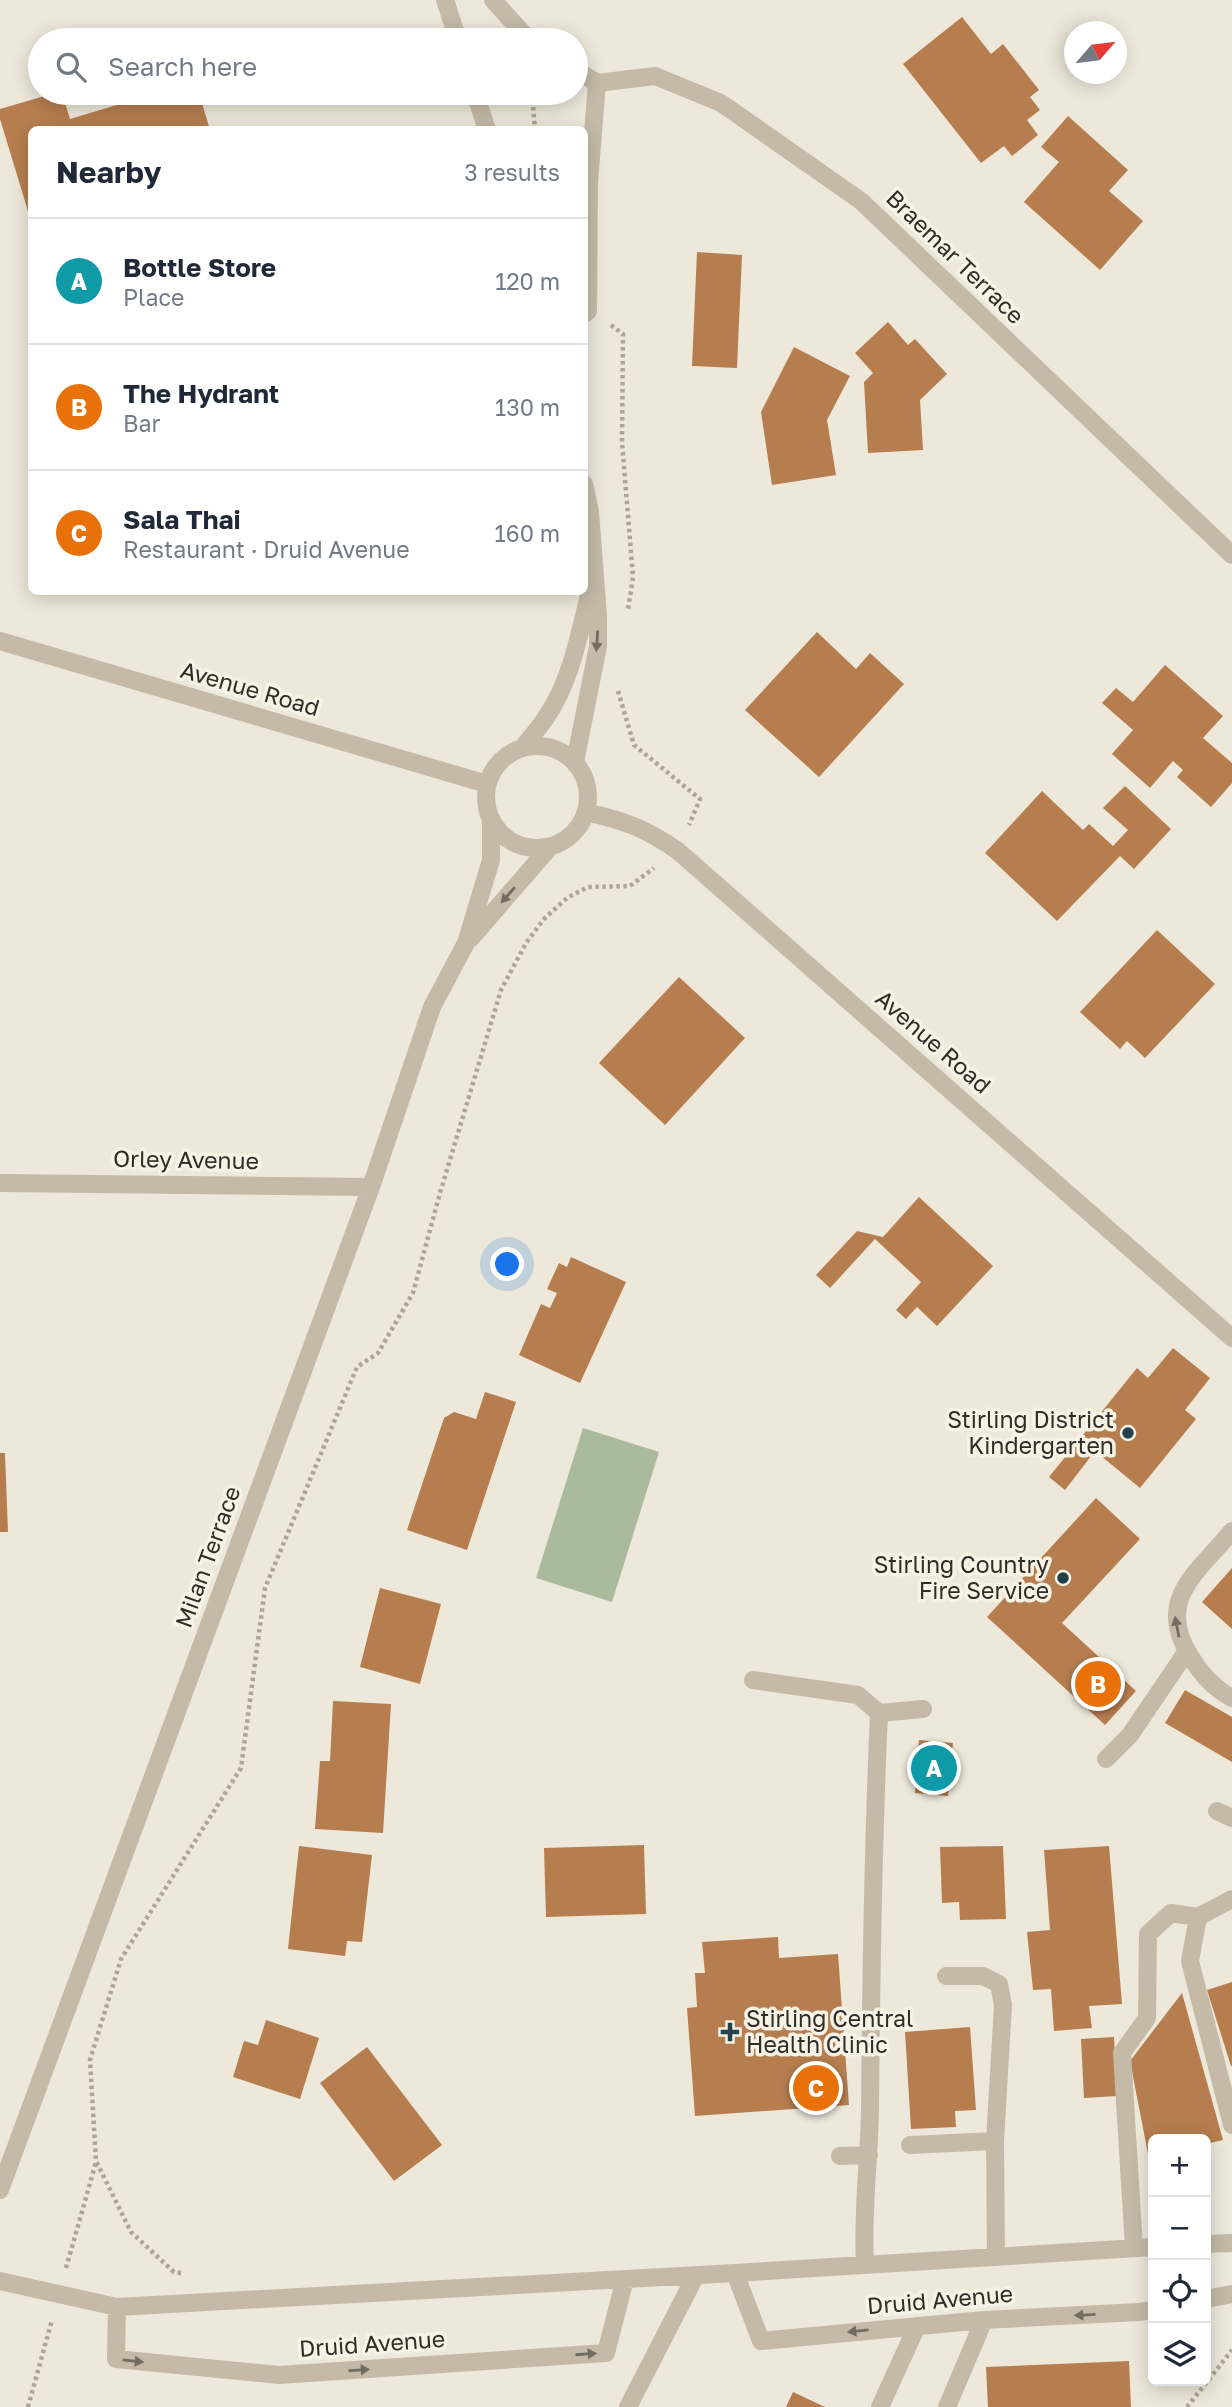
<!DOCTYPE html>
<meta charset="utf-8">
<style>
:root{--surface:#fff;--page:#f6f6f7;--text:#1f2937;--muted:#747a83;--line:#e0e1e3;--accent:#111827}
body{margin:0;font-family:"Golos Text",sans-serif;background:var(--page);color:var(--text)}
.controls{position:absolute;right:21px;bottom:21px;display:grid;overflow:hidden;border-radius:10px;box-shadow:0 4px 18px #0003}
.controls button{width:63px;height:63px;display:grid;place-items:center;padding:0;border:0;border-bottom:2px solid var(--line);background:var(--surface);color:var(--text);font:35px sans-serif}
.compass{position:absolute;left:1064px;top:21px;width:63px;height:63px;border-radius:50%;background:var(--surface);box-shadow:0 4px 18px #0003;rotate:62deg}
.you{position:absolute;left:508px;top:1265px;width:24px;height:24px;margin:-18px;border:5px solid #fff;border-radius:50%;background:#1a73e8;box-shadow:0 0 0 10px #1a73e833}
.badge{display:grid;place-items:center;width:46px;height:46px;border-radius:50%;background:var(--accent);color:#fff;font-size:23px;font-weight:700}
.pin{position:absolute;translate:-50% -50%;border:4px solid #fff;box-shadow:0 2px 7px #0006}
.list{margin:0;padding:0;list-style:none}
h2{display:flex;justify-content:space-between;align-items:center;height:91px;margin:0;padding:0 28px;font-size:30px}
h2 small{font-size:23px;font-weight:400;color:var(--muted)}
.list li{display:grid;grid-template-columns:46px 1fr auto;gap:21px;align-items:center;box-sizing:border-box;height:126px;padding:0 28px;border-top:2px solid var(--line)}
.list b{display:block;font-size:26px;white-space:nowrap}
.list p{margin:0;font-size:23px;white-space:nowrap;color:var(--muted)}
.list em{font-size:23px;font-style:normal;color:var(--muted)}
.icon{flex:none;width:38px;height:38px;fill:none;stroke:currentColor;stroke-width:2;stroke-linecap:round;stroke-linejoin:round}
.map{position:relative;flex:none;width:1232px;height:2407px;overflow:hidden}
.search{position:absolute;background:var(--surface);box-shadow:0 4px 18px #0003;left:28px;top:28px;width:560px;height:77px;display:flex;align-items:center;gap:18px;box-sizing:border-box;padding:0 24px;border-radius:38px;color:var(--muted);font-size:26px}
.panel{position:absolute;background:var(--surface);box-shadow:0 4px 18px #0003;left:28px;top:126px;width:560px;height:469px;border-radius:10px}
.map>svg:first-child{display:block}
.green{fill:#aaba9c}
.building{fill:#b67e4f}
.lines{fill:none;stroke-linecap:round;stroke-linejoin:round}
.path{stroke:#afa592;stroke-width:4.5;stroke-dasharray:3.5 3.5;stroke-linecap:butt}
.minor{stroke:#c4baa7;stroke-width:18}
.oneway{fill:#736c61}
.poi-dot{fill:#22414d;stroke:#f6f2e5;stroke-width:2.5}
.labels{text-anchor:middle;stroke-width:7;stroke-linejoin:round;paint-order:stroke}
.street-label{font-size:23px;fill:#312c27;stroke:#f6f2e5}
.poi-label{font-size:23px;fill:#312c27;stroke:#f6f2e5;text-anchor:end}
</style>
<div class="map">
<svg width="1232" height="2407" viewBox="0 0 1232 2407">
<rect width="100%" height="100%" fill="#ede8da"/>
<!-- green -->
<path class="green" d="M583 1428 659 1452 612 1602 536 1578Z"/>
<!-- building -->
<path class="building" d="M962 17 991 54 1003 44 1039 90 1030 97 1040 110 1027 120 1038 135 1012 156 1004 146 981 163 903 64Z
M55 93H62L70 119 157 93H199L210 130H32L31 221 0 119V109Z
M1068 116 1128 170 1109 191 1143 221 1100 270 1024 202 1059 162 1041 147Z
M697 252 742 255 737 368 692 366Z
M888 322 908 345 915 339 947 374 920 400 923 450 868 453 864 382 873 373 855 353Z
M794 347 850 376 827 420 836 475 772 485 761 412Z
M817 632 856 669 870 653 904 684 819 777 745 710Z
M1165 665 1223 716 1203 738 1232 763V783L1211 807 1177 777 1183 770 1173 761 1150 788 1112 754 1133 730 1102 703 1116 688 1133 702Z
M1125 786 1171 829 1134 869 1120 856 1057 921 985 853 1042 791 1083 830 1089 824 1113 846 1128 830 1103 808Z
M1157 930 1215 984 1145 1058 1127 1041 1120 1049 1080 1012Z
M679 977 745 1038 665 1125 599 1063Z
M919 1197 993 1266 937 1326 917 1307 906 1319 896 1310 921 1282 875 1239 830 1288 816 1275 857 1231 883 1237Z
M571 1257 626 1282 580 1383 519 1355 541 1304 550 1308 557 1293 547 1289 559 1263 567 1267Z
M1173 1348 1210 1378 1185 1410 1196 1419 1140 1488 1095 1451 1065 1490 1049 1477 1137 1368 1148 1378Z
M485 1392 516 1402 467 1550 407 1530 444 1418 454 1412 476 1419Z
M0 1453H5L8 1532H0Z
M1096 1498 1140 1539 1062 1623 1136 1691 1105 1725 987 1617Z
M1232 1568V1629L1202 1602Z
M380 1588 441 1604 420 1684 360 1667Z
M1185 1690 1232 1717V1762L1165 1723Z
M333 1701 391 1704 383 1833 315 1829 320 1761H330Z
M919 1740 953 1743 948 1796 915 1793Z
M644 1845 646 1914 546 1917 544 1848Z
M299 1846 372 1855 362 1942 347 1941 345 1956 288 1949Z
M1003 1846 1006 1919 960 1920 959 1902 942 1903 940 1847Z
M1109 1846 1122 2004 1089 2006 1092 2028 1054 2031 1051 1989 1033 1990 1027 1932 1050 1930 1044 1850Z
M778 1937 779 1958 838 1954 849 2105 695 2116 687 2008 697 2007 695 1973H705L702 1942Z
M1232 1982V2066H1231L1207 1990Z
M1182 1993 1223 2140 1206 2144V2139H1153V2154H1148L1130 2061Z
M266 2020 319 2038 300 2099 233 2077 244 2041 258 2045Z
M970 2027 976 2110 955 2111 956 2127 911 2129 905 2032Z
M1114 2037 1117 2096 1084 2098 1081 2039Z
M367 2047 442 2145 394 2181 320 2083Z
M1129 2361 1131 2407H988L986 2367Z
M793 2392 825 2407H786Z"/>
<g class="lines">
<!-- path -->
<path class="path" d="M532 93 535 130
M611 325 623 334 622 442 633 577 628 610
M618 691 634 745 700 799 689 825
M66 2268 96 2162
M181 2273 174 2272 131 2232 96 2161 90 2060 121 1959 241 1768 265 1588 357 1367 378 1353 413 1293 440 1193 501 990 526 943 544 919 567 898 588 887 630 886 654 868
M28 2407 52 2320
M1187 2407 1232 2350"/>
<!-- minor -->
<path class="minor" d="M445 0 458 40
M493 0 529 40
M576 70 597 83
M475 93 487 130
M584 314 588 311 589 182 597 83 655 76 721 103 861 201 1232 555
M0 641 487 784
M486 797a51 51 0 1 1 102 0a51 51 0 1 1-102 0Z
M523 747C531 737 540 727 547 716 572 679 580 630 591 587
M575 762 598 646V616L590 512 584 484
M586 812C625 821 645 828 678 851L1232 1338
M471 938 550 847
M0 1183 371 1187
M1232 1531C1197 1573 1155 1600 1190 1656 1201 1674 1213 1688 1232 1698
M753 1680 858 1695 879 1713 923 1709
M1106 1759 1130 1735 1187 1651
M1217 1811 1232 1818
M1232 1899 1198 1917 1190 1961 1232 2125
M946 1976H983L999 1984 1003 2005 995 2141 996 2256
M910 2145 995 2141
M840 2156 869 2155
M0 2190 371 1187 432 1007 466 943 491 860V819
M1206 2244 1232 2243
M1134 2248 1122 2053 1147 2018 1148 1934 1171 1913 1198 1917
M865 2264C862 2213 869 2162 870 2111 871 1978 873 1845 879 1713
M735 2273 761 2341 984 2320 1139 2312 1153 2310
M0 2281 117 2307 735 2273 1153 2247
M1206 2299 1232 2294
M117 2307 116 2359 279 2375 606 2353 625 2279
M628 2407 696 2275
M880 2407 917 2326
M947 2407 984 2320"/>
</g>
<!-- one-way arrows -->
<defs><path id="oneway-solid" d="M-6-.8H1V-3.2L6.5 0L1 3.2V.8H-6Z" transform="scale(1.75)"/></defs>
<g class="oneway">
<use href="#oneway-solid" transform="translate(597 641) rotate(94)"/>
<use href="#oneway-solid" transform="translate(508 895) rotate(131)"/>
<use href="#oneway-solid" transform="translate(1177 1627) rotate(-101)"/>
<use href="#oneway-solid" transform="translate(1085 2315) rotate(177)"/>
<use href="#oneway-solid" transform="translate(858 2331) rotate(174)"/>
<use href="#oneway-solid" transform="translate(586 2354) rotate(-4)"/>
<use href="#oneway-solid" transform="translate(133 2361) rotate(6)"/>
<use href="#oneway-solid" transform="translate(359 2370) rotate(-4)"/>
</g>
<!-- markers -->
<g class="poi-dot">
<circle cx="1128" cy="1433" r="7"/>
<circle cx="1063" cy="1578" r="7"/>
<path d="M726.5 2021.5h7v7h7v7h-7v7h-7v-7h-7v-7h7z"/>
</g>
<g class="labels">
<!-- street labels -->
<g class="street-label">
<text transform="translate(955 257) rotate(44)" y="8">Braemar Terrace</text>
<text transform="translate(250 689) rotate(16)" y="8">Avenue Road</text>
<text transform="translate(933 1042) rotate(41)" y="8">Avenue Road</text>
<text transform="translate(186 1160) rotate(1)" y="8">Orley Avenue</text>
<text transform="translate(208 1557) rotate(-70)" y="8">Milan Terrace</text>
<text transform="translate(940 2300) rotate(-5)" y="8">Druid Avenue</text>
<text transform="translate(372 2344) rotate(-4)" y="8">Druid Avenue</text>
</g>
<!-- poi labels -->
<g class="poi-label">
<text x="1114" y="1428">Stirling District<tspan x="1114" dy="26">Kindergarten</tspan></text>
<text x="1049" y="1573">Stirling Country<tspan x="1049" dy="26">Fire Service</tspan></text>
<text x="746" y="2027" text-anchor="start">Stirling Central<tspan x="746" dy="26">Health Clinic</tspan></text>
</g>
</g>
</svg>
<div class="controls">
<button>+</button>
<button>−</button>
<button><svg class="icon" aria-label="locate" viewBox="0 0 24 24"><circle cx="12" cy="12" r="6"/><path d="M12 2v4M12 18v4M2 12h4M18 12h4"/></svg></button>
<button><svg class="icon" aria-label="layers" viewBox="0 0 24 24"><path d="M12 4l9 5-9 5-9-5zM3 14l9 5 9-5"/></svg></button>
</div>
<svg class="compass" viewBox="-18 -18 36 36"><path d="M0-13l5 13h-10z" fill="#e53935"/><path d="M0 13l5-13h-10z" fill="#747a83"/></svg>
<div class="you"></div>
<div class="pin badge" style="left:934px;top:1768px;background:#0f9aa8">A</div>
<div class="pin badge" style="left:1098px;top:1684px;background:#e8710a">B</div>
<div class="pin badge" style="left:816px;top:2088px;background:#e8710a">C</div>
<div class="search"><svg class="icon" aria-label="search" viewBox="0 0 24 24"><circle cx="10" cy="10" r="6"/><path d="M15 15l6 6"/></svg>Search here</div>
<section class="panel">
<h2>Nearby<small>3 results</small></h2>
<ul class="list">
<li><span class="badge" style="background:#0f9aa8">A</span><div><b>Bottle Store</b><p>Place</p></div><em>120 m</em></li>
<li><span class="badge" style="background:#e8710a">B</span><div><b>The Hydrant</b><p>Bar</p></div><em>130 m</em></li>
<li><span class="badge" style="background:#e8710a">C</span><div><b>Sala Thai</b><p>Restaurant · Druid Avenue</p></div><em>160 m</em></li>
</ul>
</section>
</div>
